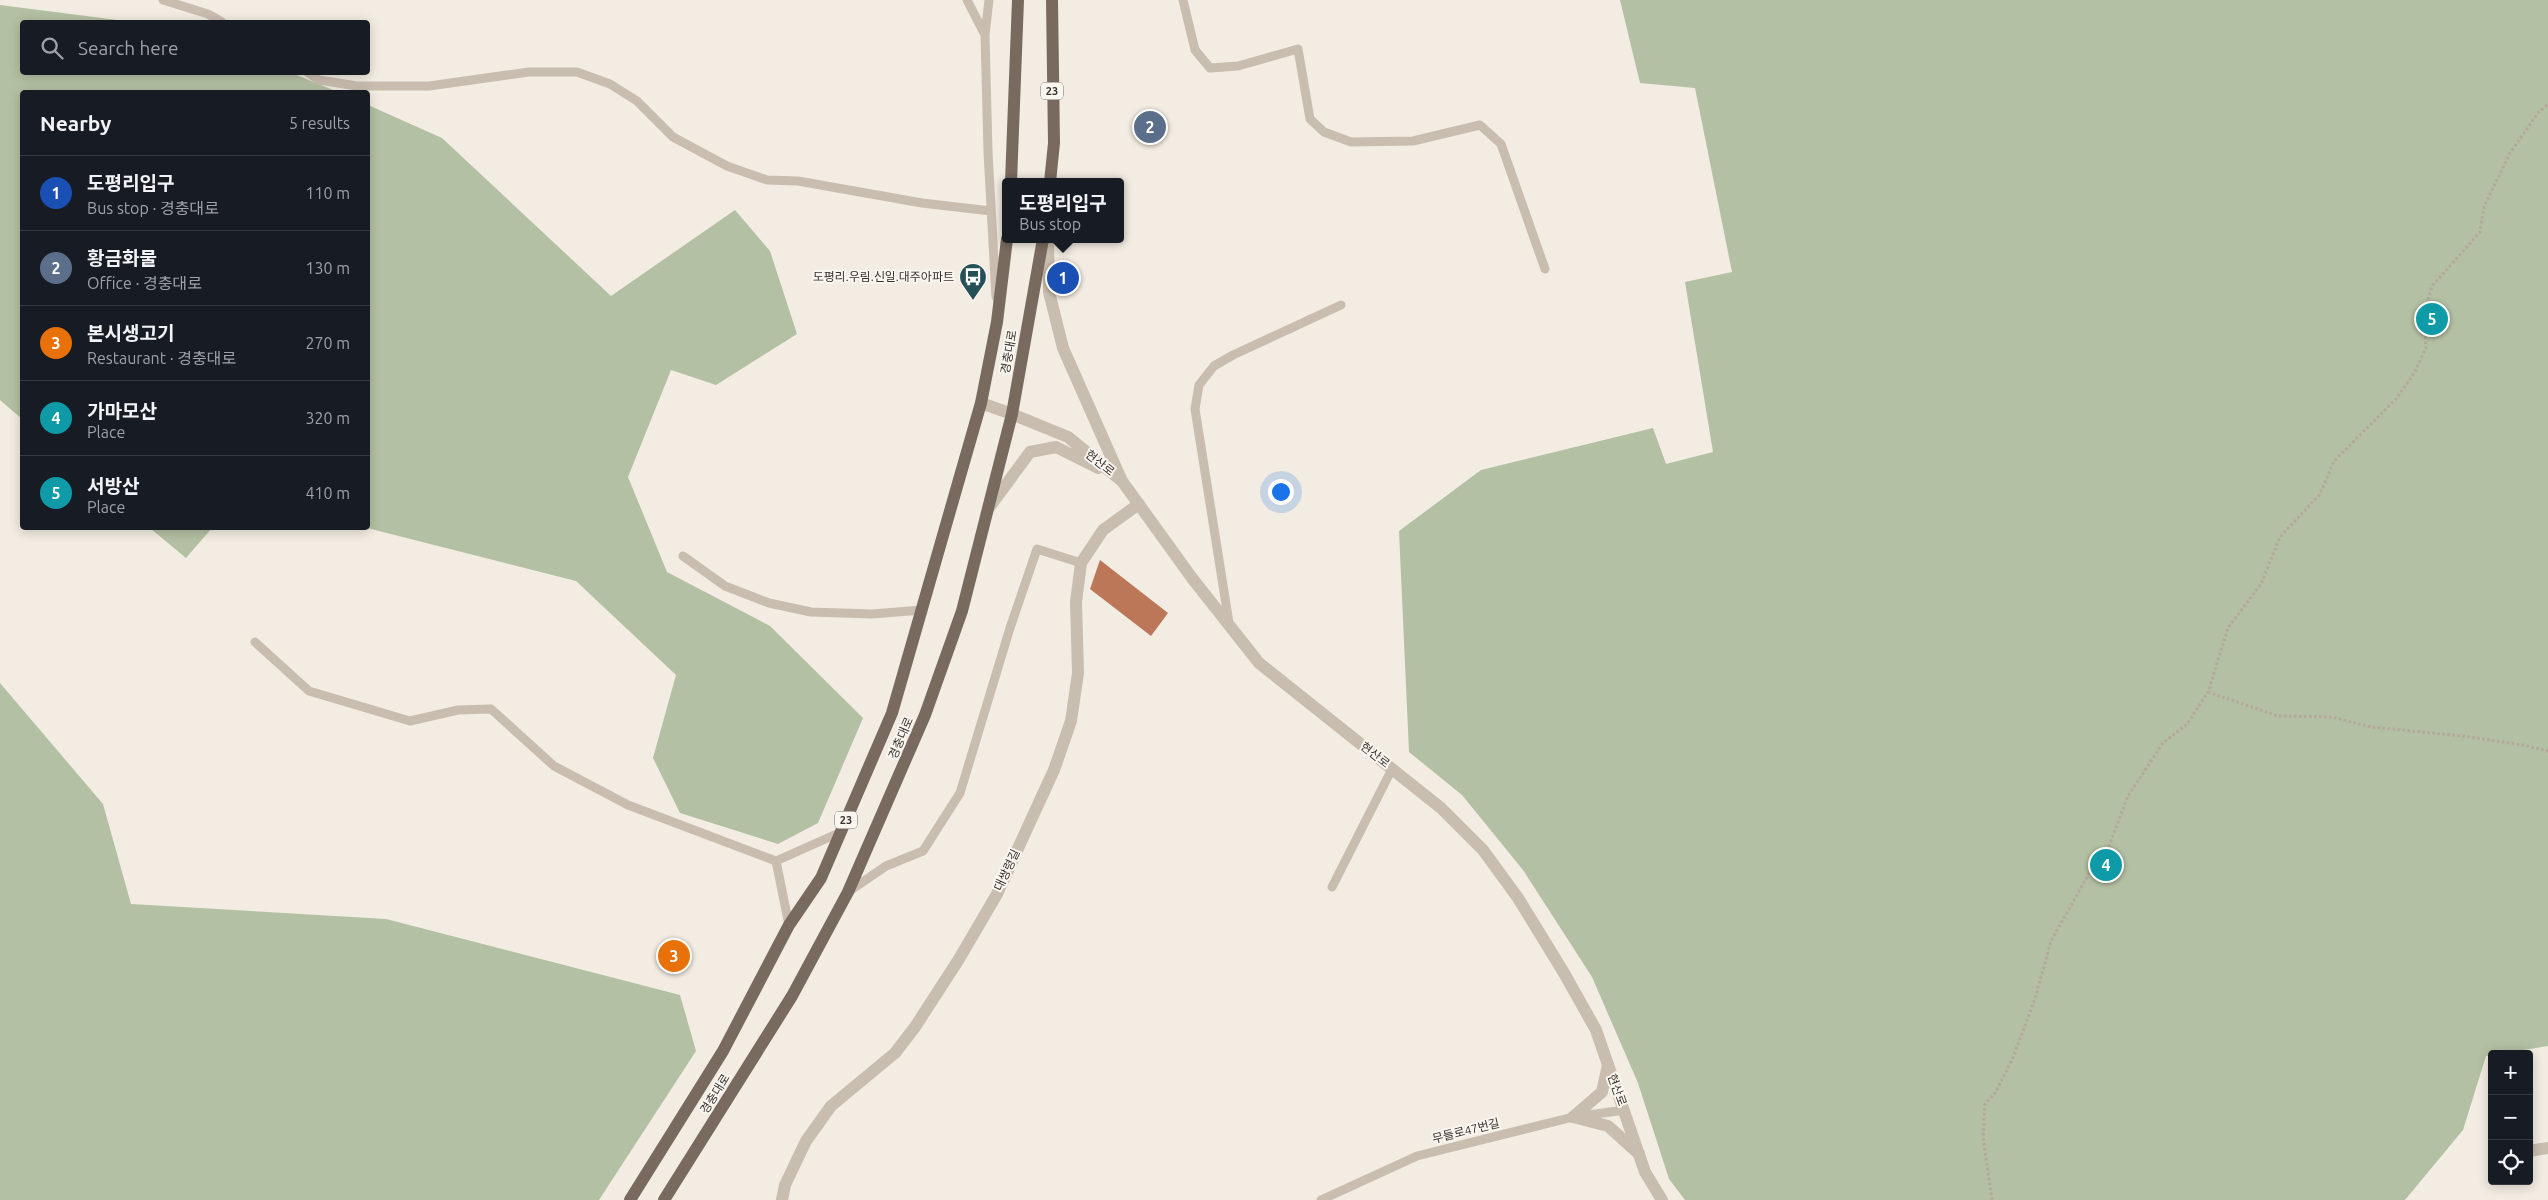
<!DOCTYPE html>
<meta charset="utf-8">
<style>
:root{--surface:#171b24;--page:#242831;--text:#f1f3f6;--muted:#9ea1a6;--line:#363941;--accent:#b45309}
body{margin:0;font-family:Ubuntu,"Noto Sans KR",sans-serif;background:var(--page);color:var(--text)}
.controls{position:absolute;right:15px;bottom:15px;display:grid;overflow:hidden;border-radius:5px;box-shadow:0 2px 12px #0003}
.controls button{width:45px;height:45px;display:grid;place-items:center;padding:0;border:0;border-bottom:1px solid var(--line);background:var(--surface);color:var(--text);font:25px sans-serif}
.you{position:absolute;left:1280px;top:491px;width:18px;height:18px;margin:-12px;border:4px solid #fff;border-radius:50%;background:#1a73e8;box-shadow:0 0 0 8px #1a73e833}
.badge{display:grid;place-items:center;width:32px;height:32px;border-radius:50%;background:var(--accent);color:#fff;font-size:16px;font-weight:700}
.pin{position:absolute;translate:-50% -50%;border:2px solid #fff;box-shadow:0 1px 5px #0006}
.popup{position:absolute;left:1002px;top:178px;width:122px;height:65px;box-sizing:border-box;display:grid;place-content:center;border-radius:5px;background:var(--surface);filter:drop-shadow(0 1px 4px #0005);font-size:16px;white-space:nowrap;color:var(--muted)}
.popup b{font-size:19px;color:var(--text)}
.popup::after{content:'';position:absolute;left:50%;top:100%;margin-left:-10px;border:10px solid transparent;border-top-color:var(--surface)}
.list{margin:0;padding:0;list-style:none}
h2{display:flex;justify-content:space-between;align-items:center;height:65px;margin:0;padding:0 20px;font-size:21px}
h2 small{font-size:16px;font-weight:400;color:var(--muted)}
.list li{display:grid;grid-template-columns:32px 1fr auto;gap:15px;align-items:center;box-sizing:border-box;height:75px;padding:0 20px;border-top:1px solid var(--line)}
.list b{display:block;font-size:19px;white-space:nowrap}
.list p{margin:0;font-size:16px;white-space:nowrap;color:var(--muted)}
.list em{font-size:16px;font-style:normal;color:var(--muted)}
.icon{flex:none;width:28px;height:28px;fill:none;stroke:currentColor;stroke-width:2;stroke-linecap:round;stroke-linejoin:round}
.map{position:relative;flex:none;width:2548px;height:1200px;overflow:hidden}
.search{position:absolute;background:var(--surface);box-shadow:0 2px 12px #0003;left:20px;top:20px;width:350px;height:55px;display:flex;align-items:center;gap:12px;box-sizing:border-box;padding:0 18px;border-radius:5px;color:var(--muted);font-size:19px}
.panel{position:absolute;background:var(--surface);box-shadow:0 2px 12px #0003;left:20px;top:90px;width:350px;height:440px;border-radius:5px}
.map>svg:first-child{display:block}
.green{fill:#b4c0a3}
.building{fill:#bb7757}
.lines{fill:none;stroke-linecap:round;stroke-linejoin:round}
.path{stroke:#b5a799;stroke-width:3;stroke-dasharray:2.5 2.5;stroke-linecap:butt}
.service{stroke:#c9bdaf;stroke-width:9}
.minor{stroke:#c9bdaf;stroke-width:12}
.tertiary{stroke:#c9bdaf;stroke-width:12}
.primary{stroke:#796a5f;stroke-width:12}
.labels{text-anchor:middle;stroke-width:4;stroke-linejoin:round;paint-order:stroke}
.shield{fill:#f9f5ef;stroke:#736c66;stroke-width:1}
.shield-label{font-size:11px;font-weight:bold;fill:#39312c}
.poi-label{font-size:12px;fill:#39312c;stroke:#f9f5ef;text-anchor:end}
.street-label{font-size:12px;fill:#39312c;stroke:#f9f5ef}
</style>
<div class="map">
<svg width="2548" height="1200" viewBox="0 0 2548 1200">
<rect width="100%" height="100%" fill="#f2ece2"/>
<!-- green -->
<path class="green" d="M1620 0H2548V1046L2486 1056 2463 1130 2405 1200H1685L1669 1179 1638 1083 1592 977 1523 870 1462 795 1409 752 1399 531 1481 470 1653 428 1666 464 1713 452 1685 282 1732 272 1695 88 1640 83Z
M0 5 133 22H22V72L292 73 338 92H22V419L0 400Z
M368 105 442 138 611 296 735 210 770 251 797 334 716 385 671 370 628 477 667 572 770 626 863 718 818 823 778 844 680 813 653 758 676 675 576 581 367 528Z
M150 528H212L186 558Z
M0 683 103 804 131 904 386 919 680 995 696 1051 599 1200H0Z"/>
<!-- building -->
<path class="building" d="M1100 560 1168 613 1151 636 1090 589Z"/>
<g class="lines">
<!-- path -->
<path class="path" d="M2208 692 2278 716 2332 717 2371 727 2463 736 2523 745 2548 751
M1992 1200 1983 1137 1985 1104 1995 1093 2012 1060 2035 999 2051 941 2096 861 2109 846 2128 796 2163 743 2187 724 2208 692 2228 628 2261 584 2280 537 2320 494 2334 461 2396 399 2415 372 2426 348 2424 312 2432 286 2480 232 2484 207 2510 153 2538 113 2548 104"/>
<!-- service -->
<path class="service" d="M163 0 208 14 222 22
M967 0 985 35
M989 0 985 35 988 152 996 297
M1183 0 1195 50 1210 68 1238 66 1298 49 1310 119 1324 132 1351 142 1413 141 1480 125 1501 144 1545 269
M307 72 319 80 357 86H429L529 72H577L610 84 637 101 673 137 727 166 767 180 798 181 922 203 991 211
M683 556 725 586 769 603 811 612 872 614 922 610
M1229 623 1195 409 1199 385 1214 366 1233 355 1341 305
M255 642 309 691 410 721 458 710 491 709 554 766 628 805 776 861 841 832
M776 861 789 925
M1332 887 1392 769
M848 892 886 866 923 851 960 793 1010 628 1037 549 1081 563
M1321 1200 1417 1156 1573 1117 1625 1110"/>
<!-- minor -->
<path class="minor" d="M1573 1117 1608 1126 1639 1154
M1573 1117 1602 1092 1608 1065
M2529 1151 2548 1148"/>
<!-- tertiary -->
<path class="tertiary" d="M1048 239 1049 292 1063 348 1121 479
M981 403 1012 414 1068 437 1122 481 1192 578 1259 663 1441 808 1483 850 1518 898 1564 973 1596 1030 1645 1172 1662 1200
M988 509 1030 452 1056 447 1098 468
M782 1200 785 1185 806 1141 831 1106 895 1053 915 1027 959 959 997 894 1054 770 1071 721 1078 673 1076 602 1081 563 1103 530 1139 504"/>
<!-- primary -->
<path class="primary" d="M1011 182 1018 0
M1050 182 1054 143 1052 0
M630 1200 723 1051 789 925 821 878 892 713 981 403 997 322 1007 239
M664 1200 792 996 848 892 925 715 962 611 1012 414 1043 239"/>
</g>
<!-- icons -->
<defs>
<symbol id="bus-pin" viewBox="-11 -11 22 30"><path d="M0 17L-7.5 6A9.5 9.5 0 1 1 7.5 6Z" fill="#255057" stroke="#f9f5ef"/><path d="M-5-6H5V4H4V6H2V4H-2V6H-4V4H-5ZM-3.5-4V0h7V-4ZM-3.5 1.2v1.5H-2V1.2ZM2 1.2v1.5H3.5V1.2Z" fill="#fff"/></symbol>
</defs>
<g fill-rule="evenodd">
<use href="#bus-pin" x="957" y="261" width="32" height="43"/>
</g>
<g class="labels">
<!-- shield labels -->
<g class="shield">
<rect x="1041" y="82.5" width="22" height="17" rx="4"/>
<rect x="835" y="811.5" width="22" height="17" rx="4"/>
</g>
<g class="shield-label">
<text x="1052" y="95">23</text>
<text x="846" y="824">23</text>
</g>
<!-- poi labels -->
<g class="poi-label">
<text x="954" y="281">도평리.우림.신일.대주아파트</text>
</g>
<!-- street labels -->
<g class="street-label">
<text transform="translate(1009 352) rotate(-80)" y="4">경충대로</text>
<text transform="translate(1100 463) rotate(39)" y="4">현산로</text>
<text transform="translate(901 738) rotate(-67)" y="4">경충대로</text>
<text transform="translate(1375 755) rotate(38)" y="4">현산로</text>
<text transform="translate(1007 870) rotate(-65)" y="4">대쌍령길</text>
<text transform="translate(1617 1090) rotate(70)" y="4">현산로</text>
<text transform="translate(715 1094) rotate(-58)" y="4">경충대로</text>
<text transform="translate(1466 1131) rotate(-14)" y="4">무들로47번길</text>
</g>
</g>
</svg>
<div class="controls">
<button>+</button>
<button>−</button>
<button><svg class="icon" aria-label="locate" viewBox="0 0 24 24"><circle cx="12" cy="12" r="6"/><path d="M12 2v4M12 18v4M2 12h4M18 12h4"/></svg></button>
</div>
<div class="you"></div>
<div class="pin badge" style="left:1063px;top:278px;background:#1a4fb4">1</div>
<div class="popup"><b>도평리입구</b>Bus stop</div>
<div class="pin badge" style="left:1150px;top:127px;background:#5c6f8a">2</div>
<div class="pin badge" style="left:674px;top:956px;background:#e8710a">3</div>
<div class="pin badge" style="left:2106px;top:865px;background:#0f9aa8">4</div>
<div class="pin badge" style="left:2432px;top:319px;background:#0f9aa8">5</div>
<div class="search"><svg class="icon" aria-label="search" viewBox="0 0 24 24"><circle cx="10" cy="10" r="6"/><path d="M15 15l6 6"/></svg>Search here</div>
<section class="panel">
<h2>Nearby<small>5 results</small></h2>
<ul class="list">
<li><span class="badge" style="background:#1a4fb4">1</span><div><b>도평리입구</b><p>Bus stop · 경충대로</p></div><em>110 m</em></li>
<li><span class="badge" style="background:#5c6f8a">2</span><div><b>황금화물</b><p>Office · 경충대로</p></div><em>130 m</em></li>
<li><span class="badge" style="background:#e8710a">3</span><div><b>본시생고기</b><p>Restaurant · 경충대로</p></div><em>270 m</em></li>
<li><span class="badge" style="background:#0f9aa8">4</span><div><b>가마모산</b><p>Place</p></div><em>320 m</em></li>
<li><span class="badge" style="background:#0f9aa8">5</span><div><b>서방산</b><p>Place</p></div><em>410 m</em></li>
</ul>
</section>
</div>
